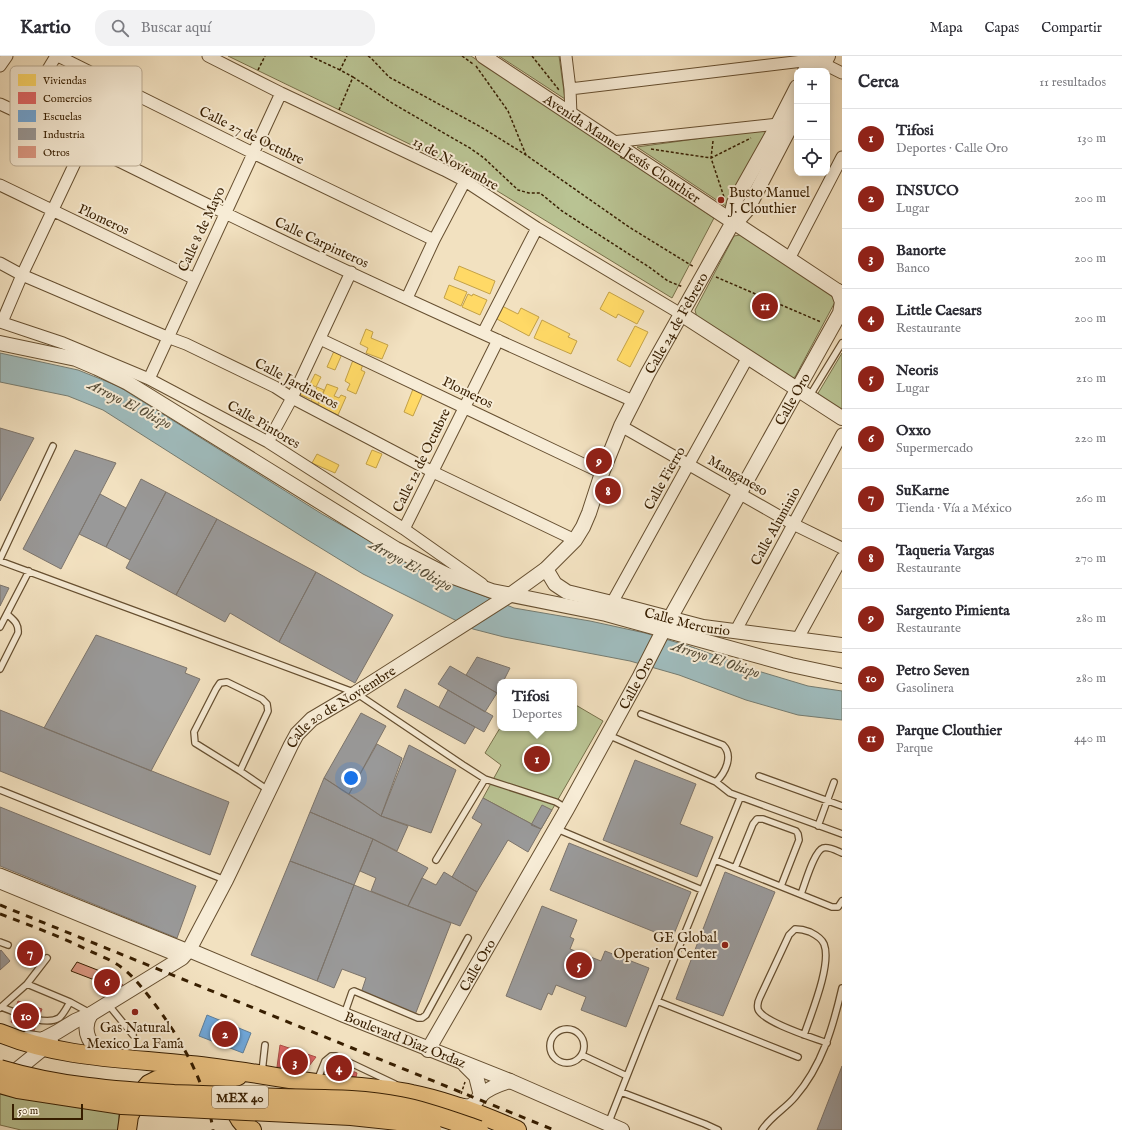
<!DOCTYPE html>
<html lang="es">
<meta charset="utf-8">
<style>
:root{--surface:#fff;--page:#f2f2f3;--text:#2b2b33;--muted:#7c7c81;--line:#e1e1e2;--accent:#8f2418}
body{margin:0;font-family:"IM FELL English",serif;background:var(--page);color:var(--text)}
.controls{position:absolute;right:12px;top:12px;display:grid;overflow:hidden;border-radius:8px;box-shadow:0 2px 10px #0003}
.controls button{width:36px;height:36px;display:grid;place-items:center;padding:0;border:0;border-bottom:1px solid var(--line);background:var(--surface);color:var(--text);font:20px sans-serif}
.scale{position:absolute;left:12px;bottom:10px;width:71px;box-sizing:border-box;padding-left:4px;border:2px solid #371e00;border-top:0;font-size:11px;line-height:14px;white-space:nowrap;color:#371e00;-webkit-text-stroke:3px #f7ecd6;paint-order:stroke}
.you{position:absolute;left:351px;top:722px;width:14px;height:14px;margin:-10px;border:3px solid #fff;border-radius:50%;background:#1a73e8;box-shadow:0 0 0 6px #1a73e833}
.badge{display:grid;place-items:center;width:26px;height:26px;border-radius:50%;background:var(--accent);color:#fff;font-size:13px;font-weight:700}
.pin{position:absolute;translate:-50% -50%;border:2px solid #fff;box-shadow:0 1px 4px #0006}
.popup{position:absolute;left:497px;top:623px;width:80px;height:52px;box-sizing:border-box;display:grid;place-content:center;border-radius:8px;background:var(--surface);filter:drop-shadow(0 1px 3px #0005);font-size:13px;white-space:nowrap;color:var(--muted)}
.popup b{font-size:15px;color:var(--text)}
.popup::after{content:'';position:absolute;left:50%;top:100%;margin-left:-8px;border:8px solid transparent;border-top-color:var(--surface)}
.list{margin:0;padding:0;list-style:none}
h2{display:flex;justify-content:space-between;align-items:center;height:52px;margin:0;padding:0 16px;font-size:17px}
h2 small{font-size:13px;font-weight:400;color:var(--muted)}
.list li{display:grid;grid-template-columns:26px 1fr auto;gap:12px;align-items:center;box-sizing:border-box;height:60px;padding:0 16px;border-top:1px solid var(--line)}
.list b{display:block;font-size:15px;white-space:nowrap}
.list p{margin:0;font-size:13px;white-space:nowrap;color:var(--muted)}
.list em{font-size:13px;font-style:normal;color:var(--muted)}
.icon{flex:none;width:22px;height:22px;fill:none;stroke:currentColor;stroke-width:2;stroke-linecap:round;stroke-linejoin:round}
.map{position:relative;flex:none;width:842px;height:1074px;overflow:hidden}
header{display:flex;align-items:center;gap:24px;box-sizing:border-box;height:56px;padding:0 20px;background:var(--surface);border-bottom:1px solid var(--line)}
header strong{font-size:19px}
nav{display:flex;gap:22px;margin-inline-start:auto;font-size:14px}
.search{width:280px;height:36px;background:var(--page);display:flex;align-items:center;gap:10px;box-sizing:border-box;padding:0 14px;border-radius:16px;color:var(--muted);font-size:15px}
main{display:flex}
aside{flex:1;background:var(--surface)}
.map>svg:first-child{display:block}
.green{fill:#b9c393;stroke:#78704a}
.water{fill:#9fbbbc;stroke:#757c71}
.homes{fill:#ffd966;stroke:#c3a147}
.shops{fill:#e06666;stroke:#ad5047}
.schools{fill:#6fa8dc;stroke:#5e7f9a}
.industry{fill:#999;stroke:#7c746b}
.building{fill:#dd9984;stroke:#371e00}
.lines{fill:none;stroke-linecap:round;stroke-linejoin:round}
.service-casing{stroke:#664f30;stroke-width:8}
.minor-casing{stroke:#664f30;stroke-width:13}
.tertiary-casing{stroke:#664f30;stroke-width:16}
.primary-casing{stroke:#371e00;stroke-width:20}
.path{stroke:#371e00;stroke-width:1.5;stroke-dasharray:3 2;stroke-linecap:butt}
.service{stroke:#f7ecd6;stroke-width:5.5}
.minor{stroke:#f7ecd6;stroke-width:11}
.tertiary{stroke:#f7ecd6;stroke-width:14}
.primary{stroke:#e9c080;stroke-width:18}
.rail{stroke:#371e00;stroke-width:3;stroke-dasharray:7 7;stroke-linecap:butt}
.primary-bridge-casing{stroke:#371e00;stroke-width:20;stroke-linecap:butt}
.primary-bridge{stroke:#e9c080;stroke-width:18}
.poi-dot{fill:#8f2418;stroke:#f7ecd6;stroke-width:1.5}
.labels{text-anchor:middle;stroke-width:4;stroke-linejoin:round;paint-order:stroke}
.shield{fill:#f7ecd6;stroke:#715c40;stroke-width:1}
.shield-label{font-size:13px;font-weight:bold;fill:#371e00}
.street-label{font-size:14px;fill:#371e00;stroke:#f7ecd6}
.poi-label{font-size:14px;fill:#371e00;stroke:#f7ecd6;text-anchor:start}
.water-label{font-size:15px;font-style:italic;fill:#564d38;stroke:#f7ecd6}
.key{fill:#f7ecd6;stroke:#bdae96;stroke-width:1}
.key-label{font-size:11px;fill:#371e00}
</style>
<header>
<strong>Kartio</strong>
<div class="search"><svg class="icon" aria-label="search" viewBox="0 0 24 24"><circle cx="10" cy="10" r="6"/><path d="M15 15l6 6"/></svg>Buscar aquí</div>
<nav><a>Mapa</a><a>Capas</a><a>Compartir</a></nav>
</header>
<main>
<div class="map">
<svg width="842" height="1074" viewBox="0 0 842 1074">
<rect width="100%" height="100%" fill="#f2e1c0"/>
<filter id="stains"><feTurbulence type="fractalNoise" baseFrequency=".005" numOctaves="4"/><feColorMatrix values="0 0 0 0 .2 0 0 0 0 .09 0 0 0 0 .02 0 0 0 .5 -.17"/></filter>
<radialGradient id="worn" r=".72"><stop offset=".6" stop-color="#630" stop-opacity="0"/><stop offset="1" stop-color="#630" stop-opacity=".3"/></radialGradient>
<!-- green -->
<path class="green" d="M228 0H471L714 162 672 242 463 114Z
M499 0H559L565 43Z
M768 73 727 151 637 91Z
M740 179 834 239 835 246 795 321 789 323 697 262 695 254 734 180Z
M842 297V355L817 339Z
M574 648 603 665 541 773 483 742 501 709 485 697 500 672H574Z
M0 1036 119 1055 118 1074H21L0 1069Z"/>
<!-- water -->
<path class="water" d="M0 297 78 314 118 330 322 458 425 516 514 552 590 565 645 577 692 591 758 615 808 630 842 635V664L798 659 746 644 679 619 630 605 504 581 473 573 363 518 306 483 103 354 68 340 0 326Z"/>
<!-- homes -->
<path class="homes" d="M459 210 495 225 490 238 454 223Z
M449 229 467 236 461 250 444 242Z
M609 236 644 255 637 268 618 258 616 262 600 253Z
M468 238 472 240 473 238 487 244 480 259 462 251Z
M502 250 518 258 521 252 539 261 529 280 495 262Z
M542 264 570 278 568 281 577 285 571 298 534 282Z
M635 270 648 276 630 311 617 304Z
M366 273 373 276 371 282 388 289 382 303 366 297 368 292 360 288Z
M334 295 342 298 335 314 327 311Z
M353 304 363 308 361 314 365 316 356 338 347 334 350 328 345 325Z
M315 318 321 321 316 331 310 328Z
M327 328 338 332 334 340 339 342 341 339 346 341 338 359 318 350Z
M302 329 314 334 310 343 299 338Z
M317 331 324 334 318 348 311 345Z
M413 333 423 337 413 360 404 356Z
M372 394 382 398 376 412 366 408Z
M317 398 339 409 335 417 312 407Z"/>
<!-- shops -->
<path class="shops" d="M100 915 109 919 123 929 111 937 92 923Z
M18 945 42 953 34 975 11 966Z
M280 989 316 1001 306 1014 277 1011Z
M334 1007 357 1017 356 1021 329 1017Z"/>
<!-- schools -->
<path class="schools" d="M207 959 251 977 243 997 199 980Z"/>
<!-- industry -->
<path class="industry" d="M0 372 34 382 0 445Z
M75 394 116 407 61 513 23 493Z
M141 423 166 436 130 504 106 491Z
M166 436 217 463 176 539 126 512Z
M100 438 126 452 106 491 79 478Z
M217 463 316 516 279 586 230 557 225 566 176 539Z
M316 516 393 559 355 627 279 586Z
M0 529 9 532 0 550Z
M96 579 187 612 185 617 200 623 151 715 44 672Z
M477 601 510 612 503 626H500V631L497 637 466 619Z
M450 610 497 637 485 656 438 628Z
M405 633 475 671 465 688 397 651Z
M448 634 493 660 484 676 439 651Z
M0 654 229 746 210 799 0 715Z
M361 657 386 670 349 738 324 722Z
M377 688 402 702 381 760 349 738Z
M409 689 456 714 431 777 381 760Z
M635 704 696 728 680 768 713 781 697 821 603 784Z
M324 722 381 760 408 770 397 795 373 783 310 756Z
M483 742 541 773 528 796 508 784 477 836 452 821 482 768 472 762Z
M542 749 552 754 541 773 531 769Z
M0 751 196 830 177 882 0 810Z
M310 756 373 783 354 829 290 805Z
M373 783 428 812 422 822 408 850 371 835 376 822 360 815Z
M569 787 691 836 672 883 550 834Z
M290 805 354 829 317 925 251 899Z
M444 816 477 836 460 870 408 850 422 822 436 829Z
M725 816 775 836 723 960 676 943Z
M354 829 451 867 415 959 361 937 366 922 342 913 334 932 317 925Z
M542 850 577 864 570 881 574 883 570 893 601 905 605 895 649 912 626 971 581 954 586 941 556 929 552 939 548 937 541 954 506 940Z
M1 894 10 905 0 914V895Z
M842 1010V1074H817Z"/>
<!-- building -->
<path class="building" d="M77 906 100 915 92 923 71 915Z"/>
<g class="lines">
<defs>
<path id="service" d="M809 341 842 287
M0 503 53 390
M0 505 179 571 356 637 463 709 485 723 436 804
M0 571 29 515
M0 613 18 577C19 567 13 564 7 558
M641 658 723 689C734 700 725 717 716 726
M608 679 716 726 730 737 842 778
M240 715 268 655 267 648 262 643 227 626 220 627 216 633 194 676 195 687 240 715 268 734
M759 720 842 750
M485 723 556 746 566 752
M0 734 225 824
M818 770 834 726
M557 773 702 834
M715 804 832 851H838L842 845
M735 812 753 768 757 763H763L796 775 798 778 799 784 781 830
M801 838C805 828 814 795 823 792 829 790 837 795 842 797
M0 886 8 889
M27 928 47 902
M657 945 798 1001
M107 947 133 979
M1 951C16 956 44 971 59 962 63 959 67 951 70 946
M0 952 27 928 70 946 90 957
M344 959 352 936 354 935 418 962H422L426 959 468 882
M550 990a17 17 0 1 1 34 0a17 17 0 1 1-34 0Z
M804 979C811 958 832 908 824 888 822 883 816 879 810 876 805 874 801 873 795 873L789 879 760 941C758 945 757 949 758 953 762 966 814 982 827 987
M582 999 627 1020
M262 1016 265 989
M317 1025 325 1005 331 1000H336L395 1028
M621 1036 705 1068 718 1074
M608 1068 644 977 740 742
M762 1074C771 1060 785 1053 795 1041 822 1010 833 971 842 932"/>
<path id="minor" d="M58 0 253 97 434 184
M208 0 281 37 444 114 465 125 537 172 681 258
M566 0 570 33 571 59
M0 10 7 0
M570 33 811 4 824 8 842 17
M0 48C76 83 150 121 225 157 360 223 497 284 633 345
M21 58 56 0
M612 86 778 68
M0 129 195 223
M789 203 842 101
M0 207 22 219 167 281 186 288 275 331 292 342 433 416 575 484
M407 242 434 184 465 125
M0 266 63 287 149 323 268 386 404 473 482 528
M2 266 22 219 84 88
M483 277 537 172
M320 283 602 417
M149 323 281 37
M621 370 793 468 842 492
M268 386 292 342 351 216
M404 473 498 284
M608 554 748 301
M735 576 842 378
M797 584 842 502
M0 818 189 894
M0 827 182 902"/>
<g id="tertiary">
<path id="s1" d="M483 0 842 238"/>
<path d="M805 15 813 0"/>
<path d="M820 15 828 0"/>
<path d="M733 166 732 156 734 147 775 74 797 31"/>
<path d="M733 166 740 162 747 154 797 58"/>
<path d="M681 258 842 362"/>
<path d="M0 287 76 303 97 312 128 327 396 493 445 518 492 535 606 558 791 609 842 620"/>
<path id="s2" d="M546 513 555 528 567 536 612 547 703 571 842 589"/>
<path id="s3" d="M189 894 344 959 510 1025 622 1074"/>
<path d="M91 958C80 975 91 992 107 1001"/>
<path id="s4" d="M28 982 42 984 57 976 75 965 91 958 182 902 189 894 226 824 291 689 297 678 312 663 356 637 510 539 546 513 575 484 583 471 589 457 602 417 621 370 648 317 733 166"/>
<path id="s5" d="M428 994 567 753 640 620 664 573 840 257 842 246 838 235"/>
<path d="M465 1009 476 1020 481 1040"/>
<path d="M8 1021 51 986"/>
<path d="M457 1049C461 1049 466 1051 470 1050 476 1048 477 1043 481 1039 489 1032 500 1028 510 1025"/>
</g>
<path id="primary" d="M0 977C60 1002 126 1002 190 1009 232 1013 274 1021 316 1027 348 1031 380 1031 412 1038 448 1045 483 1059 517 1074
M235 1040C233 1055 239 1067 252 1074
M127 1074 129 1060 139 1040 149 1028 157 1024 174 1022 223 1024 238 1020"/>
</defs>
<!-- service casing -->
<use href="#service" class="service-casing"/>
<!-- minor casing -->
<use href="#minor" class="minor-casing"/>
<!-- tertiary casing -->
<use href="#tertiary" class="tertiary-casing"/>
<!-- primary casing -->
<use href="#primary" class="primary-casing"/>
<!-- path -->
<path class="path" d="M310 0 340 14
M368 0 371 2 389 21 481 71 526 99 629 171 694 211
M462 0 473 8
M532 0 559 34
M476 10 508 55 526 99
M258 14 265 0
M353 21 392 47 454 83 470 92 484 102 518 134 529 137H540L562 155 649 211 668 225 683 231
M339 54 353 21 340 14 347 0
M713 85 711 102 724 141
M651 93 711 102 751 82
M716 221 821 266
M461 1038 465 1026"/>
<!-- service -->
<use href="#service" class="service"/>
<!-- minor -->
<use href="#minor" class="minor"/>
<!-- tertiary -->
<use href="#tertiary" class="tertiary"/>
<!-- primary -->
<use href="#primary" class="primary"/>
<!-- rail -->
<path class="rail" d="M0 849 554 1074
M0 858C30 869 61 881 90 895 98 899 107 902 115 907 130 916 140 929 151 943 180 981 206 1026 213 1074"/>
<defs>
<path id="primary-bridge" d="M0 1013C57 1030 115 1035 174 1038 209 1039 244 1041 280 1042 320 1043 361 1042 400 1050 427 1055 453 1065 479 1074
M0 1028 18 1033 122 1049 351 1060 398 1065 432 1074"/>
</defs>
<!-- primary-bridge casing -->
<use href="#primary-bridge" class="primary-bridge-casing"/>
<!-- primary-bridge -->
<use href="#primary-bridge" class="primary-bridge"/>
</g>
<!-- markers -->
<g class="poi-dot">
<circle cx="721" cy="144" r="4"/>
<circle cx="725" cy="889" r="4"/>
<circle cx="135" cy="956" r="4"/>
</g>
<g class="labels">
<!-- shield labels -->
<rect class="shield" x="212" y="1030" width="56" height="22" rx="3"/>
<g class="shield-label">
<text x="240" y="1046">MEX 40</text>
</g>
<!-- street labels -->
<g class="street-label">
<text transform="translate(252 79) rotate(26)" y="5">Calle 27 de Octubre</text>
<text dy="5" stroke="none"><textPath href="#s1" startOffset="167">Avenida Manuel Jesús Clouthier</textPath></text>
<text transform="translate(456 107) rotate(29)" y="5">13 de Noviembre</text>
<text transform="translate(104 163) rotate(25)" y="5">Plomeros</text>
<text transform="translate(201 173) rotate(-65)" y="5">Calle 8 de Mayo</text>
<text transform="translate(322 186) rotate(25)" y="5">Calle Carpinteros</text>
<text dy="5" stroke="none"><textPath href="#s4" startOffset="1009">Calle 24 de Febrero</textPath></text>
<text transform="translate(297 327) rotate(28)" y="5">Calle Jardineros</text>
<text transform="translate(468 336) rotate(26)" y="5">Plomeros</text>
<text dy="5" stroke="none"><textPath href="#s5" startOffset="746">Calle Oro</textPath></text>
<text transform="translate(264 368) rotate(30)" y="5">Calle Pintores</text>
<text transform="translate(421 404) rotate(-64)" y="5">Calle 12 de Octubre</text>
<text transform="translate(738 419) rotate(30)" y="5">Manganeso</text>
<text transform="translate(664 422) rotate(-61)" y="5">Calle Fierro</text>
<text transform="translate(775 470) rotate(-61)" y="5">Calle Aluminio</text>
<text dy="5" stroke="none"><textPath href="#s2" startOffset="156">Calle Mercurio</textPath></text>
<text dy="5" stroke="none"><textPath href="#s5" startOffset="422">Calle Oro</textPath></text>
<text dy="5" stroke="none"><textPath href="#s4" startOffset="480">Calle 20 de Noviembre</textPath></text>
<text dy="5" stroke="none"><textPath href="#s5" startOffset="98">Calle Oro</textPath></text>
<text dy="5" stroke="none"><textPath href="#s3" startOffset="234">Boulevard Diaz Ordaz</textPath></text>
</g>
<!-- poi labels -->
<g class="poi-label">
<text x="729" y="141">Busto Manuel<tspan x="729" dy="16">J. Clouthier</tspan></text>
<text x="717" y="886" text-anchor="end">GE Global<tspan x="717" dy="16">Operation Center</tspan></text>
<text x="135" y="976" text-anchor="middle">Gas Natural<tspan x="135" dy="16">Mexico La Fama</tspan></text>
</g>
<!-- water labels -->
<g class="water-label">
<text transform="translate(130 348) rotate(27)" y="5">Arroyo El Obispo</text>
<text transform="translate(411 509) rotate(29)" y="5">Arroyo El Obispo</text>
<text transform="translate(716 603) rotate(18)" y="5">Arroyo El Obispo</text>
</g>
</g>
<!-- legend -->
<rect x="10" y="10" width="132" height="100" rx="6" class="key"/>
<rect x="18" y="18" width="18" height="12" fill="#ffd966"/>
<rect x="18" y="36" width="18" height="12" fill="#e06666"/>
<rect x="18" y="54" width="18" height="12" fill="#6fa8dc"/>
<rect x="18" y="72" width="18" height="12" fill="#999"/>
<rect x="18" y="90" width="18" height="12" fill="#dd9984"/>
<g class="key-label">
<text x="43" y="28">Viviendas</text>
<text x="43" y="46">Comercios</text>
<text x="43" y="64">Escuelas</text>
<text x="43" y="82">Industria</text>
<text x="43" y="100">Otros</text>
</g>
<rect width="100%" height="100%" filter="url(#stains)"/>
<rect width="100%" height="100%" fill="url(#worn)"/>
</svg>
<div class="controls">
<button>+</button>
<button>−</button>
<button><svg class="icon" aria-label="locate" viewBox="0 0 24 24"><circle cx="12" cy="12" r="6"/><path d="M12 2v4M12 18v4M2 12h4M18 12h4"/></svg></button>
</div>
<div class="scale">50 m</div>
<div class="you"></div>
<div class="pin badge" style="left:537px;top:703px">1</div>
<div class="popup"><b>Tifosi</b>Deportes</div>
<div class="pin badge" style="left:225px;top:978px">2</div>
<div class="pin badge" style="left:295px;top:1006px">3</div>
<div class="pin badge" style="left:339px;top:1012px">4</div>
<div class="pin badge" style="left:579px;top:909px">5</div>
<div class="pin badge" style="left:107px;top:926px">6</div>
<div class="pin badge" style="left:30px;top:897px">7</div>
<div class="pin badge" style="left:608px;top:435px">8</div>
<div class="pin badge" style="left:599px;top:405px">9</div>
<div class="pin badge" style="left:26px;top:960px">10</div>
<div class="pin badge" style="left:765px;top:250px">11</div>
</div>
<aside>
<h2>Cerca<small>11 resultados</small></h2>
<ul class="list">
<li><span class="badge">1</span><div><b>Tifosi</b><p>Deportes · Calle Oro</p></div><em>130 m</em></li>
<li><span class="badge">2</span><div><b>INSUCO</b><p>Lugar</p></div><em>200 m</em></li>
<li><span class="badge">3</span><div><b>Banorte</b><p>Banco</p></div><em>200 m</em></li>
<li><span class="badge">4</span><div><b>Little Caesars</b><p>Restaurante</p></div><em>200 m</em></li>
<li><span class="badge">5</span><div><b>Neoris</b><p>Lugar</p></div><em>210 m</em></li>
<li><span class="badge">6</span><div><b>Oxxo</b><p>Supermercado</p></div><em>220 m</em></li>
<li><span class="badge">7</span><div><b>SuKarne</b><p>Tienda · Vía a México</p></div><em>260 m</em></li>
<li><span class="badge">8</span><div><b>Taqueria Vargas</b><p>Restaurante</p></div><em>270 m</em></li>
<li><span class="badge">9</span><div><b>Sargento Pimienta</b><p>Restaurante</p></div><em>280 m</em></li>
<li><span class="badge">10</span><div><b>Petro Seven</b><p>Gasolinera</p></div><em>280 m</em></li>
<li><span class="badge">11</span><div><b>Parque Clouthier</b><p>Parque</p></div><em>440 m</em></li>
</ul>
</aside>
</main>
